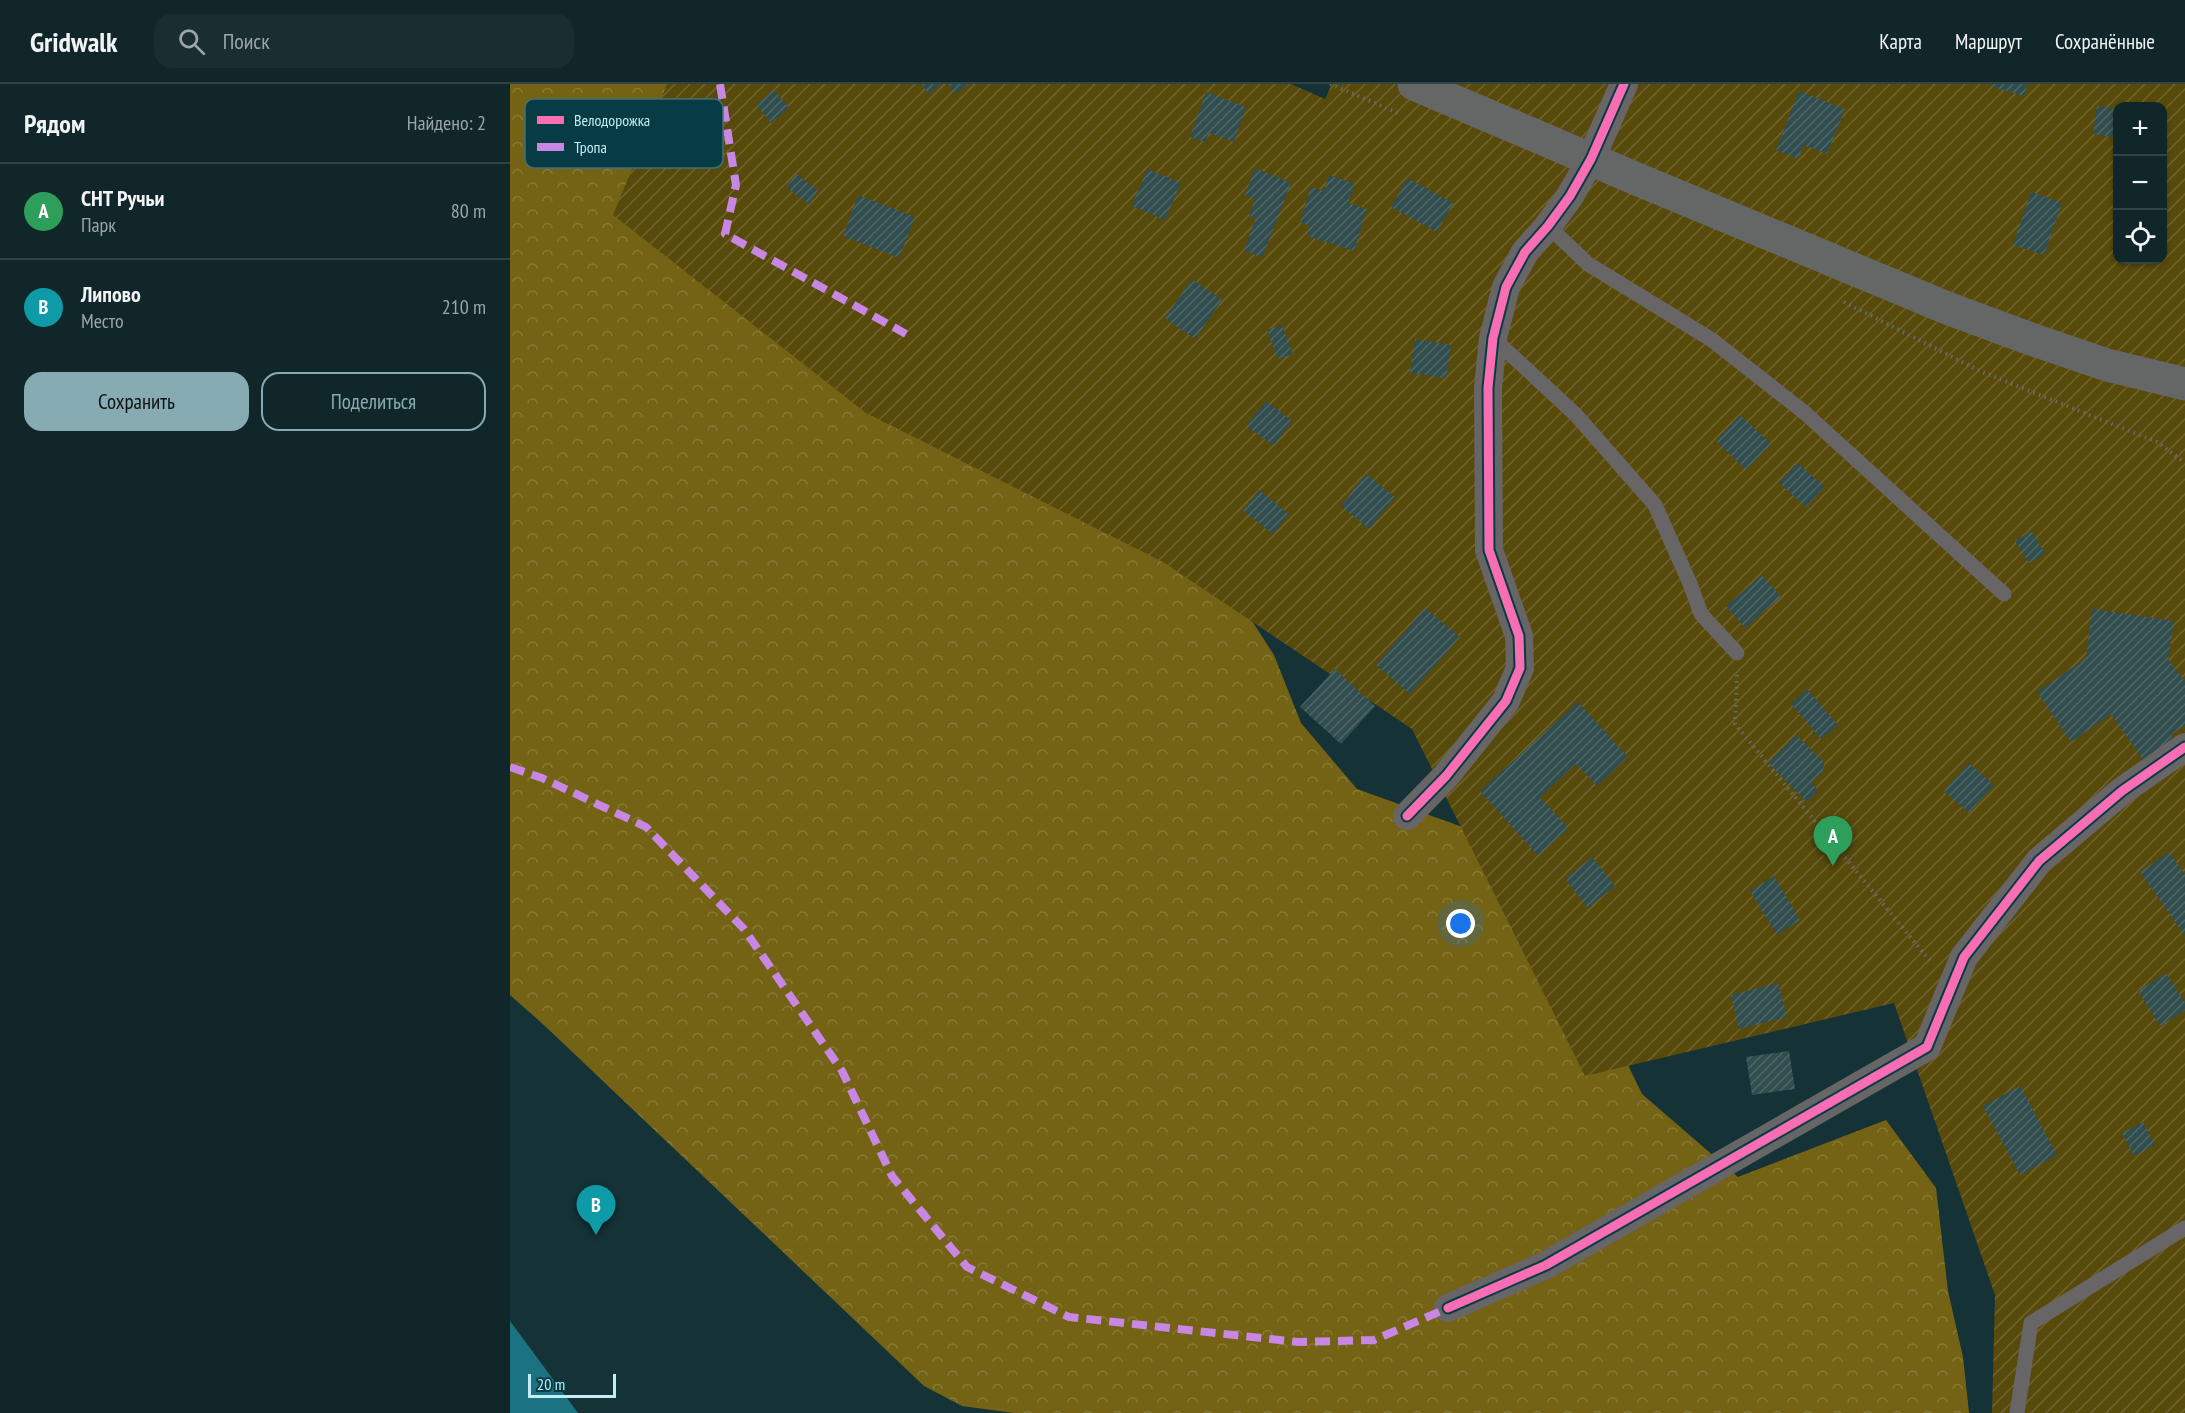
<!DOCTYPE html>
<html lang="ru">
<meta charset="utf-8">
<style>
:root{--surface:#102629;--page:#192e31;--text:#f1f3f6;--muted:#9ca5a8;--line:#304346;--accent:#86abb2}
body{margin:0;font-family:"PT Sans Narrow",sans-serif;background:var(--page);color:var(--text)}
.controls{position:absolute;right:18px;top:18px;display:grid;overflow:hidden;border-radius:12px;box-shadow:0 2px 4px #0004}
.controls button{width:54px;height:54px;display:grid;place-items:center;padding:0;border:0;border-bottom:2px solid var(--line);background:var(--surface);color:var(--text);font:30px sans-serif}
.scale{position:absolute;left:18px;bottom:15px;width:88px;box-sizing:border-box;padding-left:6px;border:3px solid #c3ecf5;border-top:0;font-size:16px;line-height:21px;white-space:nowrap;color:#c3ecf5;-webkit-text-stroke:4px #073c45;paint-order:stroke}
.you{position:absolute;left:951px;top:840px;width:21px;height:21px;margin:-15px;border:4px solid #fff;border-radius:50%;background:#1a73e8;box-shadow:0 0 0 9px #1a73e833}
.badge{display:grid;place-items:center;width:39px;height:39px;border-radius:50%;background:var(--accent);color:#fff;font-size:20px;font-weight:700}
.pin{position:absolute;translate:-50% -50px;filter:drop-shadow(0 2px 3px #0008)}
.pin::after{content:'';position:absolute;top:32px;width:21px;height:18px;background:inherit;clip-path:polygon(0 0,100% 0,50% 100%)}
.list{margin:0;padding:0;list-style:none}
h2{display:flex;justify-content:space-between;align-items:center;height:78px;margin:0;padding:0 24px;font-size:26px}
h2 small{font-size:20px;font-weight:400;color:var(--muted)}
.list li{display:grid;grid-template-columns:39px 1fr auto;gap:18px;align-items:center;box-sizing:border-box;height:96px;padding:0 24px;border-top:2px solid var(--line)}
.list b{display:block;font-size:22px;white-space:nowrap}
.list p{margin:0;font-size:20px;white-space:nowrap;color:var(--muted)}
.list em{font-size:20px;font-style:normal;color:var(--muted)}
.actions{display:flex;gap:12px;padding:18px 24px}
.actions a{flex:1;padding:14px 0;border:2px solid var(--accent);border-radius:18px;text-align:center;font-size:21px;color:var(--accent)}
.actions .main{background:var(--accent);color:#111}
.icon{flex:none;width:33px;height:33px;fill:none;stroke:currentColor;stroke-width:2;stroke-linecap:round;stroke-linejoin:round}
.map{position:relative;flex:none;width:1675px;height:1329px;overflow:hidden}
header{display:flex;align-items:center;gap:36px;box-sizing:border-box;height:84px;padding:0 30px;background:var(--surface);border-bottom:2px solid var(--line)}
header strong{font-size:28px}
nav{display:flex;gap:33px;margin-inline-start:auto;font-size:21px}
.search{width:420px;height:54px;background:var(--page);display:flex;align-items:center;gap:15px;box-sizing:border-box;padding:0 21px;border-radius:18px;color:var(--muted);font-size:22px}
main{display:flex}
aside{flex:1;background:var(--surface)}
.map>svg:first-child{display:block}
.forest{fill:url(#forest-crowns)}
.garden{fill:url(#garden-furrows);fill-rule:evenodd}
.water{fill:#1b7281}
.building{fill:url(#building-hatch)}
.lines{fill:none;stroke-linecap:round;stroke-linejoin:round}
.path{stroke:#686c6d;stroke-width:4;stroke-dasharray:1.5 4.5;stroke-linecap:butt}
.lane{stroke:#676565;stroke-width:15}
.street{stroke:#676565;stroke-width:28}
.secondary{stroke:#656767;stroke-width:33}
.quiet{stroke:#c787e3;stroke-width:8;stroke-dasharray:15 8;stroke-linecap:butt}
.cycleway-casing{stroke:#073c45;stroke-width:13}
.cycleway{stroke:#f96db3;stroke-width:9}
.key{fill:#073c45;stroke:#3f717a;stroke-width:1.5}
.key-label{font-size:16px;fill:#c3ecf5}
</style>
<header>
<strong>Gridwalk</strong>
<div class="search"><svg class="icon" aria-label="search" viewBox="0 0 24 24"><circle cx="10" cy="10" r="6"/><path d="M15 15l6 6"/></svg>Поиск</div>
<nav><a>Карта</a><a>Маршрут</a><a>Сохранённые</a></nav>
</header>
<main>
<aside>
<h2>Рядом<small>Найдено: 2</small></h2>
<ul class="list">
<li><span class="badge" style="background:#2e9e5b">A</span><div><b>СНТ Ручьи</b><p>Парк</p></div><em>80 m</em></li>
<li><span class="badge" style="background:#0f9aa8">B</span><div><b>Липово</b><p>Место</p></div><em>210 m</em></li>
</ul>
<div class="actions"><a class="main">Сохранить</a><a>Поделиться</a></div>
</aside>
<div class="map">
<svg width="1675" height="1329" viewBox="0 0 1675 1329">
<defs>
<pattern id="forest-crowns" width="20" height="18" patternUnits="userSpaceOnUse" patternTransform="scale(1.5)"><rect width="20" height="18" fill="#746314"/><path d="M2 6a3 3 0 1 1 6 0M12 15a3 3 0 1 1 6 0" fill="none" stroke="#867a37"/></pattern>
<pattern id="garden-furrows" width="10" height="10" patternUnits="userSpaceOnUse" patternTransform="scale(1.5)"><rect width="10" height="10" fill="#584a0b"/><path d="M-1 1l2-2M0 10L10 0M9 11l2-2" fill="none" stroke="#6e642f"/></pattern>
<pattern id="building-hatch" width="6" height="6" patternUnits="userSpaceOnUse" patternTransform="scale(1.5)"><rect width="6" height="6" fill="#314d4e"/><path d="M-1 1l2-2M0 6l6-6M5 7l2-2" fill="none" stroke="#4d6768"/></pattern>
</defs>
<rect width="100%" height="100%" fill="#153237"/>
<!-- forest -->
<path class="forest" d="M0 0H194L706 481 764 571 791 639 847 705 983 754 1056 853 1132 1010 1228 1093 1376 1036 1426 1104 1438 1207 1453 1273 1459 1329H504L452 1322 414 1302 35 942 0 911Z"/>
<!-- garden -->
<path class="garden" d="M157 0H781L815 15 822 0H1675V1329H1482L1485 1211 1384 919 1075 992 902 645 653 478 356 329 103 131ZM1608 22H1652V176H1608Z"/>
<!-- water -->
<path class="water" d="M0 1237 68 1329H0Z"/>
<!-- building -->
<path class="building" d="M412 0H432L418 10Z
M438 0H459L445 10Z
M1483 0H1518L1514 12 1482 3Z
M264 6 279 24 261 39 246 21Z
M1289 7 1335 25 1317 70 1294 61 1288 75 1266 66Z
M696 8 736 23 724 58 699 49 695 58 680 53Z
M1587 22 1608 25V54L1583 50Z
M745 84 781 99 752 174 734 166 746 134 739 132 745 115 735 111Z
M637 85 671 99 655 136 622 122Z
M286 90 308 106 299 120 276 103Z
M819 91 845 100 838 119 857 125 844 167 797 152 800 142 790 138 801 103 814 107Z
M897 94 943 119 927 148 881 123Z
M1521 108 1552 119 1534 171 1503 161Z
M348 111 405 133 389 174 333 152Z
M682 195 712 216 685 255 655 234Z
M772 241 783 270 768 275 757 246Z
M905 255 941 261 936 294 900 289Z
M756 317 782 337 764 362 736 342Z
M1230 331 1261 360 1236 386 1206 357Z
M1287 379 1315 403 1296 423 1269 399Z
M856 390 885 413 859 445 831 422Z
M749 406 779 430 763 450 733 427Z
M1522 447 1535 470 1519 479 1505 457Z
M1252 491 1271 513 1235 544 1216 522Z
M915 524 950 553 900 610 866 581Z
M1582 525 1664 537 1658 575 1675 598V641L1661 651 1669 661 1638 683 1601 630 1561 658 1527 608 1576 574Z
M825 585 865 622 831 660 790 623Z
M1297 605 1328 641 1311 655 1281 620Z
M1068 618 1118 673 1087 702 1066 680 1030 713 1058 744 1028 772 970 707Z
M1286 651 1314 678 1313 687 1301 699 1308 706 1297 718 1258 679Z
M1459 679 1484 701 1459 729 1434 707Z
M1659 768 1675 791V852L1630 788Z
M1082 773 1105 802 1078 824 1055 795Z
M1264 792 1290 836 1267 851 1240 807Z
M1656 889 1675 919V926L1650 942 1628 907Z
M1268 899 1277 933 1229 945 1221 911Z
M1279 967 1285 1005 1242 1011 1236 973Z
M1510 1002 1547 1071 1510 1091 1473 1022Z
M1633 1038 1645 1061 1624 1072 1612 1049Z"/>
<g class="lines">
<!-- path -->
<path class="path" d="M820 0 888 29
M1334 218 1472 288 1647 358 1675 379
M1227 591 1225 640 1420 877"/>
<!-- lane -->
<path class="lane" d="M1038 142 1078 180 1202 256 1295 329 1494 510
M983 254 1066 331 1145 421 1181 502 1191 530 1227 569
M1507 1329 1521 1239 1675 1144"/>
<!-- street -->
<path class="street" d="M897 732 936 692 996 617 1010 584 1009 552 979 466 978 304 983 254 996 203 1015 168 1038 142 1060 112 1081 75 1114 0
M938 1224 1036 1181 1417 963 1454 873 1529 777 1612 707 1675 663"/>
<!-- secondary -->
<path class="secondary" d="M904 0 1122 93 1437 224 1518 254 1597 281 1675 300"/>
<!-- quiet -->
<path class="quiet" d="M210 0 226 101 215 150 396 250
M0 683 32 694 136 743 234 845 332 987 382 1092 457 1183 559 1233 788 1258 864 1256 938 1224"/>
<defs>
<path id="cycleway" d="M897 732 936 692 996 617 1010 584 1009 552 979 466 978 304 983 254 996 203 1015 168 1038 142 1060 112 1081 75 1114 0
M938 1224 1036 1181 1417 963 1454 873 1529 777 1612 707 1675 663"/>
</defs>
<!-- cycleway casing -->
<use href="#cycleway" class="cycleway-casing"/>
<!-- cycleway -->
<use href="#cycleway" class="cycleway"/>
</g>
<!-- legend -->
<rect x="15" y="15" width="198" height="69" rx="9" class="key"/>
<rect x="27" y="32" width="27" height="8" fill="#f96db3"/>
<rect x="27" y="59" width="27" height="8" fill="#c787e3"/>
<g class="key-label">
<text x="64" y="42">Велодорожка</text>
<text x="64" y="69">Тропа</text>
</g>
</svg>
<div class="controls">
<button>+</button>
<button>−</button>
<button><svg class="icon" aria-label="locate" viewBox="0 0 24 24"><circle cx="12" cy="12" r="6"/><path d="M12 2v4M12 18v4M2 12h4M18 12h4"/></svg></button>
</div>
<div class="scale">20 m</div>
<div class="you"></div>
<div class="pin badge" style="left:1323px;top:782px;background:#2e9e5b">A</div>
<div class="pin badge" style="left:86px;top:1151px;background:#0f9aa8">B</div>
</div>
</main>
